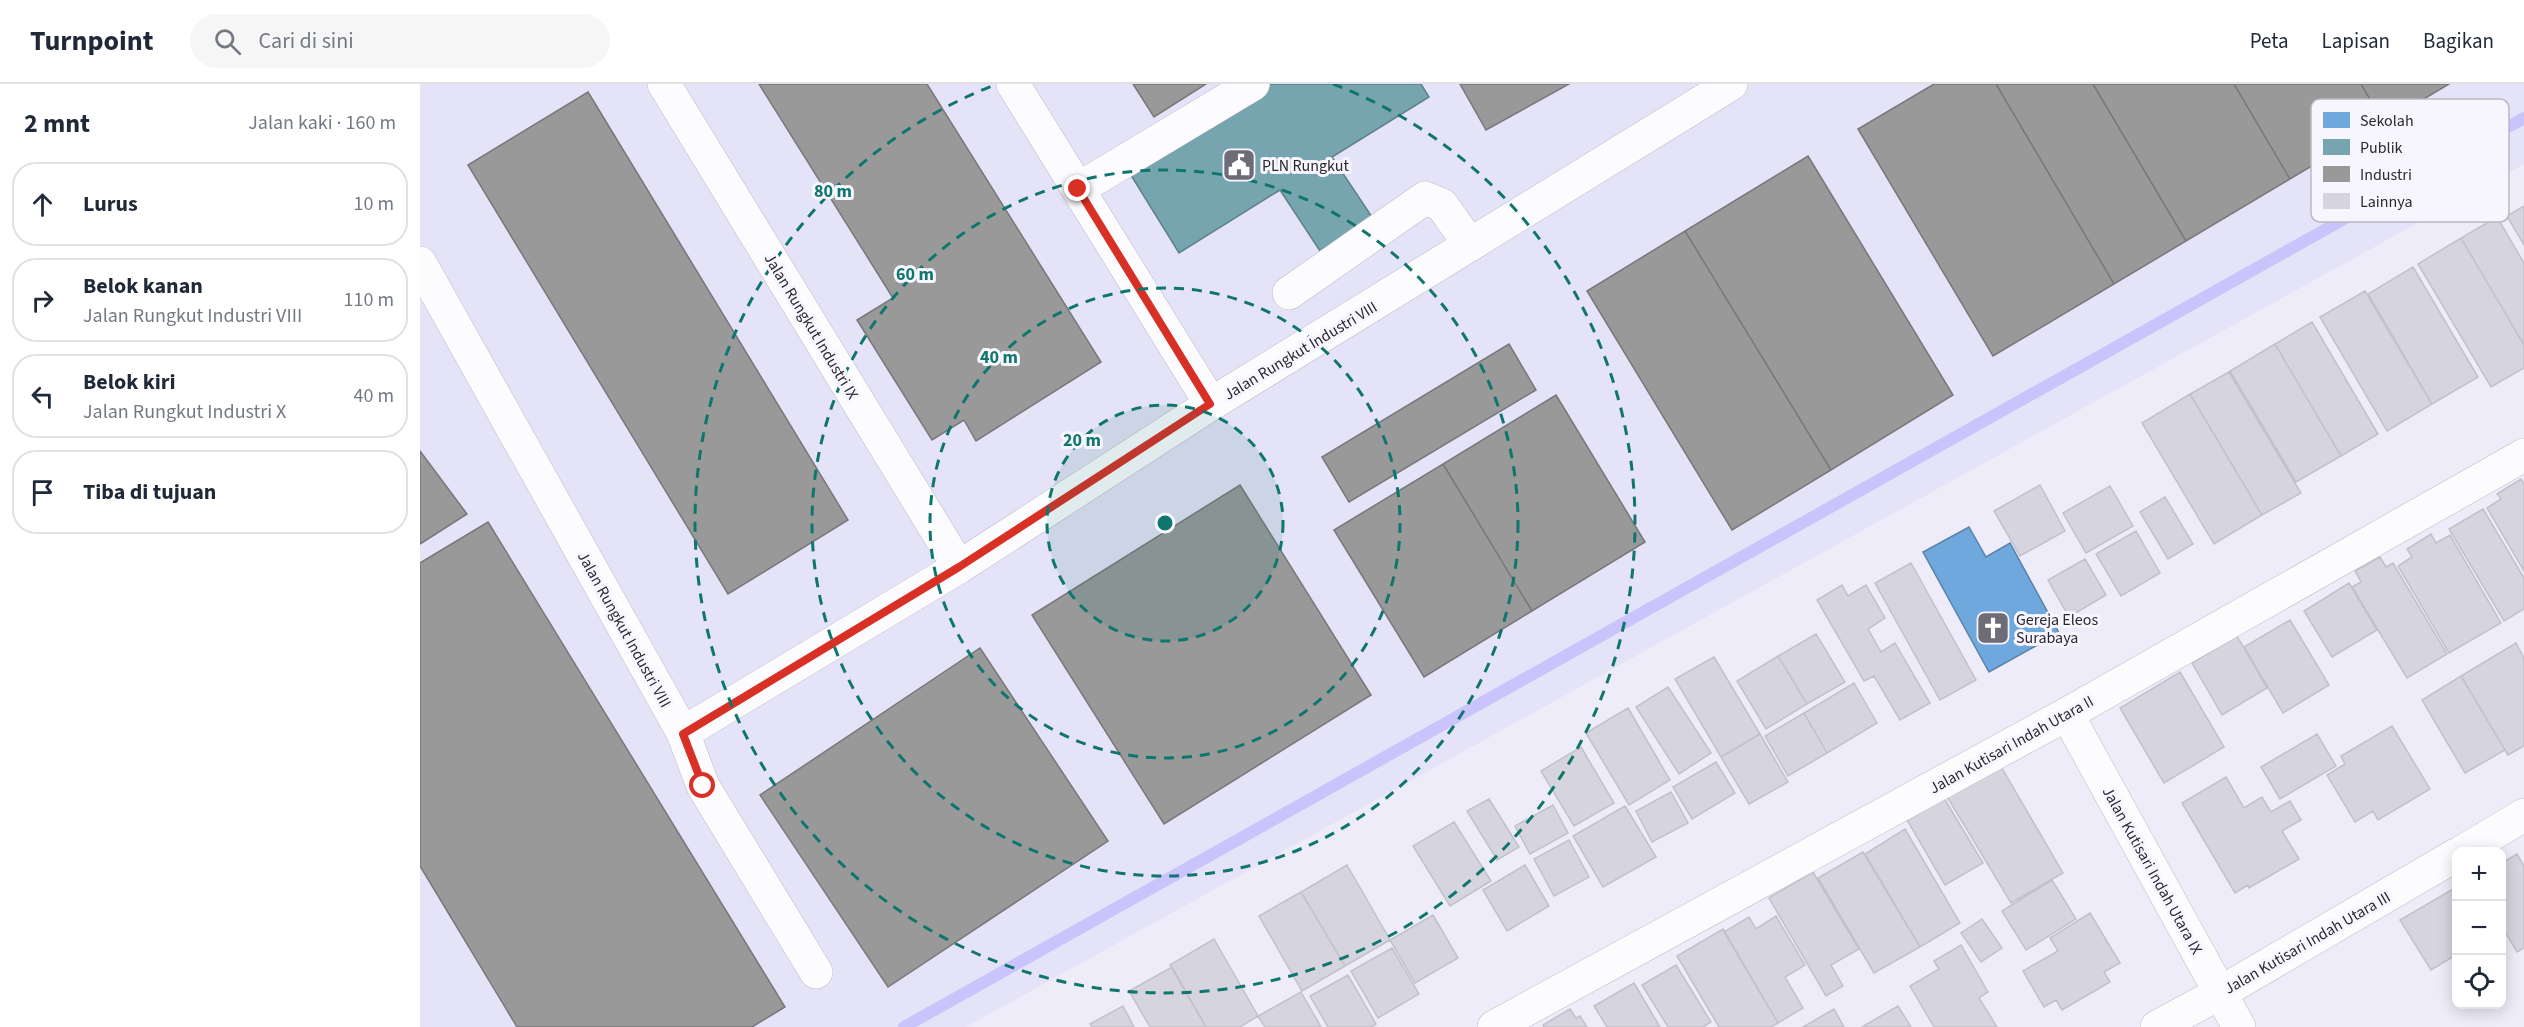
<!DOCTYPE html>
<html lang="id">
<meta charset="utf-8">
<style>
:root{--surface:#fff;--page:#f6f6f7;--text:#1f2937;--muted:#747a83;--line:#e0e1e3}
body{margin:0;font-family:"Source Sans 3",sans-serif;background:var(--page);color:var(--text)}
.controls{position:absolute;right:18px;bottom:18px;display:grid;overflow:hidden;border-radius:12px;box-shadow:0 3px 15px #0003}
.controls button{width:54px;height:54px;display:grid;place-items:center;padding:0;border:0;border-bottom:2px solid var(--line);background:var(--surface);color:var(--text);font:30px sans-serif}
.stop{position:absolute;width:18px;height:18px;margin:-14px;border:4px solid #d93025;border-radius:50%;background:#fff}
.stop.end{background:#d93025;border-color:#fff;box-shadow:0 2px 6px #0008}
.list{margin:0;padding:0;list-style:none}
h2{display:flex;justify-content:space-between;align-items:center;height:78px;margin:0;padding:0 24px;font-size:26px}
h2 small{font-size:20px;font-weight:400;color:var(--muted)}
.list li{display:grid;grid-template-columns:39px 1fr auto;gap:18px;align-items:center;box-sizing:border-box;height:84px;margin:0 12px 12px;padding:0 12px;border:2px solid var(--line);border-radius:24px}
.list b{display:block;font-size:22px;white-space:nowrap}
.list p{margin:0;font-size:20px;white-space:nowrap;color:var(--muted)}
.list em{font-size:20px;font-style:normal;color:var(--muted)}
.icon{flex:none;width:33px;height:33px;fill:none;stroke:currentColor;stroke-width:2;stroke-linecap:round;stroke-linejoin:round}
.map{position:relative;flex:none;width:2104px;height:943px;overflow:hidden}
header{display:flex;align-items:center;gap:36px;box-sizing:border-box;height:84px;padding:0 30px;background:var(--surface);border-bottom:2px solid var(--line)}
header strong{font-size:28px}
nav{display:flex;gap:33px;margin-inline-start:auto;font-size:21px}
.search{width:420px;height:54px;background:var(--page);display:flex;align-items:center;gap:15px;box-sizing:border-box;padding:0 21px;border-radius:33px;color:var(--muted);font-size:22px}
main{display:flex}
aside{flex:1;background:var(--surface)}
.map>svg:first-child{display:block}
.built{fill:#e5e3f8}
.schools{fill:#6fa8dc;stroke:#5a82a9;stroke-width:1.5}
.public{fill:#76a5af;stroke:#5f8089;stroke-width:1.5}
.industry{fill:#999;stroke:#78777a;stroke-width:1.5}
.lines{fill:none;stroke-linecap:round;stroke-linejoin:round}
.stream{stroke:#cbc3fb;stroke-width:12}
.building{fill:#d6d5df;stroke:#c2c1ca;stroke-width:1.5}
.minor-casing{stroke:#bcbcc4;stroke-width:34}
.minor{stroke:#fcfcfe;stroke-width:33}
.route{stroke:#d93025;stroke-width:8}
.ring{fill:none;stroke:#0f766e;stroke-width:3;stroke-dasharray:10 8}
.labels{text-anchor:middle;stroke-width:6;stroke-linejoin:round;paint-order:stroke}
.poi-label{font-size:16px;fill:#2a2931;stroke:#f7f6ff;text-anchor:start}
.street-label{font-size:16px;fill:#2a2931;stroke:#f7f6ff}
.key{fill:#f7f6ff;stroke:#bab8c1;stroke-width:1.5}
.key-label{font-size:16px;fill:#2a2931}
.centre{fill:#0f766e;stroke:#f7f6ff;stroke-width:3}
.ring-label{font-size:18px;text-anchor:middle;font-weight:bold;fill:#0f766e;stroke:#f7f6ff;stroke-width:6;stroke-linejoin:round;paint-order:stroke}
</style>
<header>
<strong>Turnpoint</strong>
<div class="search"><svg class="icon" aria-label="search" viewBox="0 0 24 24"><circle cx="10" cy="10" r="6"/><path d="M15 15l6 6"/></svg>Cari di sini</div>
<nav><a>Peta</a><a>Lapisan</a><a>Bagikan</a></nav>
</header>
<main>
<aside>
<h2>2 mnt<small>Jalan kaki · 160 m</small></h2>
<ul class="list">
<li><svg class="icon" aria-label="ahead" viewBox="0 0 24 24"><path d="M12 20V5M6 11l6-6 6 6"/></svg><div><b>Lurus</b></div><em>10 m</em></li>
<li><svg class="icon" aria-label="right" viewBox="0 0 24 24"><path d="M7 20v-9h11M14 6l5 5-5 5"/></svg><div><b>Belok kanan</b><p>Jalan Rungkut Industri VIII</p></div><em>110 m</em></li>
<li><svg class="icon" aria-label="left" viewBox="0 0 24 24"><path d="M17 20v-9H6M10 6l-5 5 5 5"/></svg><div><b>Belok kiri</b><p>Jalan Rungkut Industri X</p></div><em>40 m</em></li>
<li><svg class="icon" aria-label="arrive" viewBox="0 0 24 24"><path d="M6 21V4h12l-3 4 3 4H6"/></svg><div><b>Tiba di tujuan</b></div></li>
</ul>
</aside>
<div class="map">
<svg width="2104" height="943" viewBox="0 0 2104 943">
<rect width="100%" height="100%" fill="#edecf8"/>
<!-- built -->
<path class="built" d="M0 0H2104V80L546 943H0Z"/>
<!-- schools -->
<path class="schools" d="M1549 443 1566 473 1590 459 1639 549 1569 588 1503 468Z"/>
<!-- public -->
<path class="public" d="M850 0H1001L1009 13 912 73 952 133 900 167 860 106 759 169 709 88Z"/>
<!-- industry -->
<path class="industry" d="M339 0H507L681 278 556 357 544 336 512 356 437 236 473 214Z
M713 0H786L734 33Z
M1040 0H1149L1066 46Z
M1514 0H1576L1694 200 1573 272 1438 45Z
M1576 0H1673L1766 157 1694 200Z
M1673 0H1814L1870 95 1766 157Z
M1814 0H1941L1964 39 1870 95Z
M1941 0H2029L1964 39Z
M168 8 428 436 308 510 48 81Z
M1388 72 1533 311 1411 386 1265 147Z
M1265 147 1411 386 1312 446 1167 207Z
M1089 260 1116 306 929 418 902 373Z
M1136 311 1225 458 1112 527 1023 380Z
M0 367 47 430 0 460Z
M1023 380 1112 527 1004 593 914 446Z
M820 401 951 611 744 740 612 531Z
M68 438 365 923 332 943H97L0 782V479Z
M560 564 688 757 468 903 340 711Z"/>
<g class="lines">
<!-- stream -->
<path class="stream" d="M484 943 2104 34"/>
</g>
<!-- building -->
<path class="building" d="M2104 122V161L2087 132Z
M2077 133 2104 179V261L2041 154Z
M2041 154 2104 261V284L2071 303 1998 180Z
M1993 183 2058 293 2012 320 1948 210Z
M1945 207 2012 320 1967 347 1900 233Z
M1892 238 1958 350 1921 372 1855 260Z
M1855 260 1921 372 1876 398 1810 287Z
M1809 288 1881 409 1842 431 1770 310Z
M1770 310 1842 431 1794 460 1722 339Z
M2101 395 2104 400V487L2067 424 2081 415 2077 410Z
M1620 401 1645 447 1600 472 1574 427Z
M1690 402 1713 442 1666 469 1643 429Z
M1745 413 1773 460 1748 475 1720 428Z
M2063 425 2104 494V525L2084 537 2029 445Z
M1716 447 1740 489 1701 512 1676 470Z
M2011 450 2016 459 2030 451 2081 539 2029 569 1978 482 1992 473 1987 465Z
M1960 473 1966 483 1973 479 2027 570 1987 594 1932 503 1941 498 1935 487Z
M1665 475 1686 511 1649 533 1628 496Z
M1491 479 1556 596 1520 616 1455 499Z
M1929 499 1957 546 1912 573 1884 527Z
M1422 501 1428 512 1446 501 1465 534 1448 545 1461 568 1475 559 1510 619 1480 636 1454 592 1444 597 1397 516Z
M1870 536 1909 601 1863 629 1824 563Z
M1396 550 1425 598 1387 620 1358 572Z
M1817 552 1847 604 1802 631 1772 579Z
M2096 559 2104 574V662L2088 671 2041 592Z
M1358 572 1387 620 1346 645 1317 597Z
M1294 573 1340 650 1301 673 1255 595Z
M1760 588 1804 663 1744 699 1700 624Z
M2041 592 2085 666 2045 689 2002 616Z
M1434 599 1457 639 1407 669 1384 629Z
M1248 603 1291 669 1259 690 1216 623Z
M1208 624 1250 696 1209 721 1166 649Z
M1384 629 1407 669 1368 692 1345 652Z
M1972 642 2010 705 1958 736 1953 727 1935 738 1907 691 1925 680 1921 672Z
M1340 650 1368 698 1329 720 1301 673Z
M1897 650 1916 682 1860 715 1841 683Z
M1161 663 1194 719 1154 742 1121 687Z
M1576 674 1643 789 1591 819 1523 706Z
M1296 678 1315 709 1272 735 1253 703Z
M1806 693 1824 724 1842 713 1851 728 1870 717 1881 736 1862 747 1879 775 1829 804 1828 801 1815 809 1762 719Z
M1251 708 1268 739 1232 758 1216 727Z
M1524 714 1563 779 1525 801 1487 736Z
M1069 715 1099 763 1077 776 1047 727Z
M1133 721 1148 749 1110 770 1095 742Z
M1205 722 1236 773 1183 803 1153 752Z
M1034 738 1071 797 1030 822 993 762Z
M1485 745 1540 839 1500 863 1445 770Z
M1149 756 1169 793 1134 812 1114 775Z
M1443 768 1500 863 1454 889 1398 794Z
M2097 770 2104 782V864L2097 868 2084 846 2082 847V779Z
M927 781 970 856 925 882 881 808Z
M1105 781 1129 822 1087 847 1063 806Z
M1393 788 1439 865 1411 881 1423 902 1406 912 1349 814Z
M1632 796 1656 835 1606 866 1582 827Z
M2033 805 2036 812V871L2011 886 1980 836Z
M881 808 925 882 882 907 839 832Z
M1670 829 1700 879 1684 888 1690 898 1642 926 1636 916 1624 923 1603 887 1638 867 1630 854Z
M1013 831 1038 874 995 899 970 856Z
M1356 832 1385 881 1365 893 1383 924 1358 939 1304 848 1329 833 1336 845Z
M1562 835 1582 864 1561 878 1541 849Z
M1303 845 1358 939 1351 943H1299L1257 872Z
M794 855 838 932 820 943H786L750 881Z
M1541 861 1568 908 1559 914 1577 943H1514L1490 902 1519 885 1514 877Z
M972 864 999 910 958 934 931 887Z
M1256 881 1291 938 1283 943H1248L1222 901Z
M752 883 786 943H730L709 907Z
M928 891 956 940 952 943H908L890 912Z
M1214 899 1240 943H1187L1174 922Z
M881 908 901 943H845L838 932Z
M703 922 714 943H672L670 940Z
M1478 922 1491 943H1442Z
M1150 925 1156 934 1160 932 1167 943H1124L1123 941Z
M1414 925 1424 943H1383Z"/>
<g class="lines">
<defs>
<path id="minor" d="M244 0 539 483
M593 0 791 320
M658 105 833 0
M0 179 263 649 539 483 791 320 1311 0
M869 209 1005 114 1022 121 1050 161
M1647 630 1819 943
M263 649 283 702 396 888
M2042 768 2104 731
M1074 943 1647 630 2104 371
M1737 943 1800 909 2036 771"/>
</defs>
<!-- minor casing -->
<use href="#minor" class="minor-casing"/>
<!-- minor -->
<use href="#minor" class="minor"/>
</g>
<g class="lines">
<!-- route -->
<path class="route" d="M283 702 263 650 539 483 790 320 658 105"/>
</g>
<!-- distance rings -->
<circle cx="745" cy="439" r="118" fill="#0f766e" fill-opacity=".12"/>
<g class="ring">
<circle cx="745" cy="439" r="118"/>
<circle cx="745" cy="439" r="235"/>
<circle cx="745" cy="439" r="353"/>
<path d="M913 0A470 470 0 1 1 577 0"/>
</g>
<!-- icons -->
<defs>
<symbol id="civic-square" viewBox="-11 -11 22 22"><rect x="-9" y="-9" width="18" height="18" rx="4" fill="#6e6d77" stroke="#f7f6ff"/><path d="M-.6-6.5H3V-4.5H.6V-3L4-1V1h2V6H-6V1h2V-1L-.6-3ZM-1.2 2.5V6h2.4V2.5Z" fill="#fff"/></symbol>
<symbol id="church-square" viewBox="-11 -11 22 22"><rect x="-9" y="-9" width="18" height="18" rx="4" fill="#6e6d77" stroke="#f7f6ff"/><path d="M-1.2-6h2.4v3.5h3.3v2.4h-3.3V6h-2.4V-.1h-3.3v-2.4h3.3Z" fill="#fff"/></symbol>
</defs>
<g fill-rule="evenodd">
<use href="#civic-square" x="800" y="62" width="38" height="38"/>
<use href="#church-square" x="1554" y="525" width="38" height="38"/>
</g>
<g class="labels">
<!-- poi labels -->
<g class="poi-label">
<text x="842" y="87">PLN Rungkut</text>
<text x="1596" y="541">Gereja Eleos<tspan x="1596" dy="18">Surabaya</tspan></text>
</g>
<!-- street labels -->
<g class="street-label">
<text transform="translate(392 242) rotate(59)" y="6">Jalan Rungkut Industri IX</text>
<text transform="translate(880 266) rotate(-31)" y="6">Jalan Rungkut Industri VIII</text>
<text transform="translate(205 545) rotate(61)" y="6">Jalan Rungkut Industri VIII</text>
<text transform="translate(1591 660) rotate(-29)" y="6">Jalan Kutisari Indah Utara II</text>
<text transform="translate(1733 786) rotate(61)" y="6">Jalan Kutisari Indah Utara IX</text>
<text transform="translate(1887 858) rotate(-30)" y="6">Jalan Kutisari Indah Utara III</text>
</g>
</g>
<!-- legend -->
<rect x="1891" y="15" width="198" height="123" rx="9" class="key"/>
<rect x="1903" y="28" width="27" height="16" fill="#6fa8dc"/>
<rect x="1903" y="55" width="27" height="16" fill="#76a5af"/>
<rect x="1903" y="82" width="27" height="16" fill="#999"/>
<rect x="1903" y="109" width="27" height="16" fill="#d6d5df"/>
<g class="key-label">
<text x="1940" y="42">Sekolah</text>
<text x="1940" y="69">Publik</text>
<text x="1940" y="96">Industri</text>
<text x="1940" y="123">Lainnya</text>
</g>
<circle cx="745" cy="439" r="9" class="centre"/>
<g class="ring-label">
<text x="413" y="113">80 m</text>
<text x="495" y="196">60 m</text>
<text x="579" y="279">40 m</text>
<text x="662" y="362">20 m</text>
</g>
</svg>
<div class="controls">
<button>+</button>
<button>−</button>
<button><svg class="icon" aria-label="locate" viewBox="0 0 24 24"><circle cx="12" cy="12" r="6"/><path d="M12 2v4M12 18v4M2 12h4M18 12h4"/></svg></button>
</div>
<div class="stop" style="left:283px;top:702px"></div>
<div class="stop end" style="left:658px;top:105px"></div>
</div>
</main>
